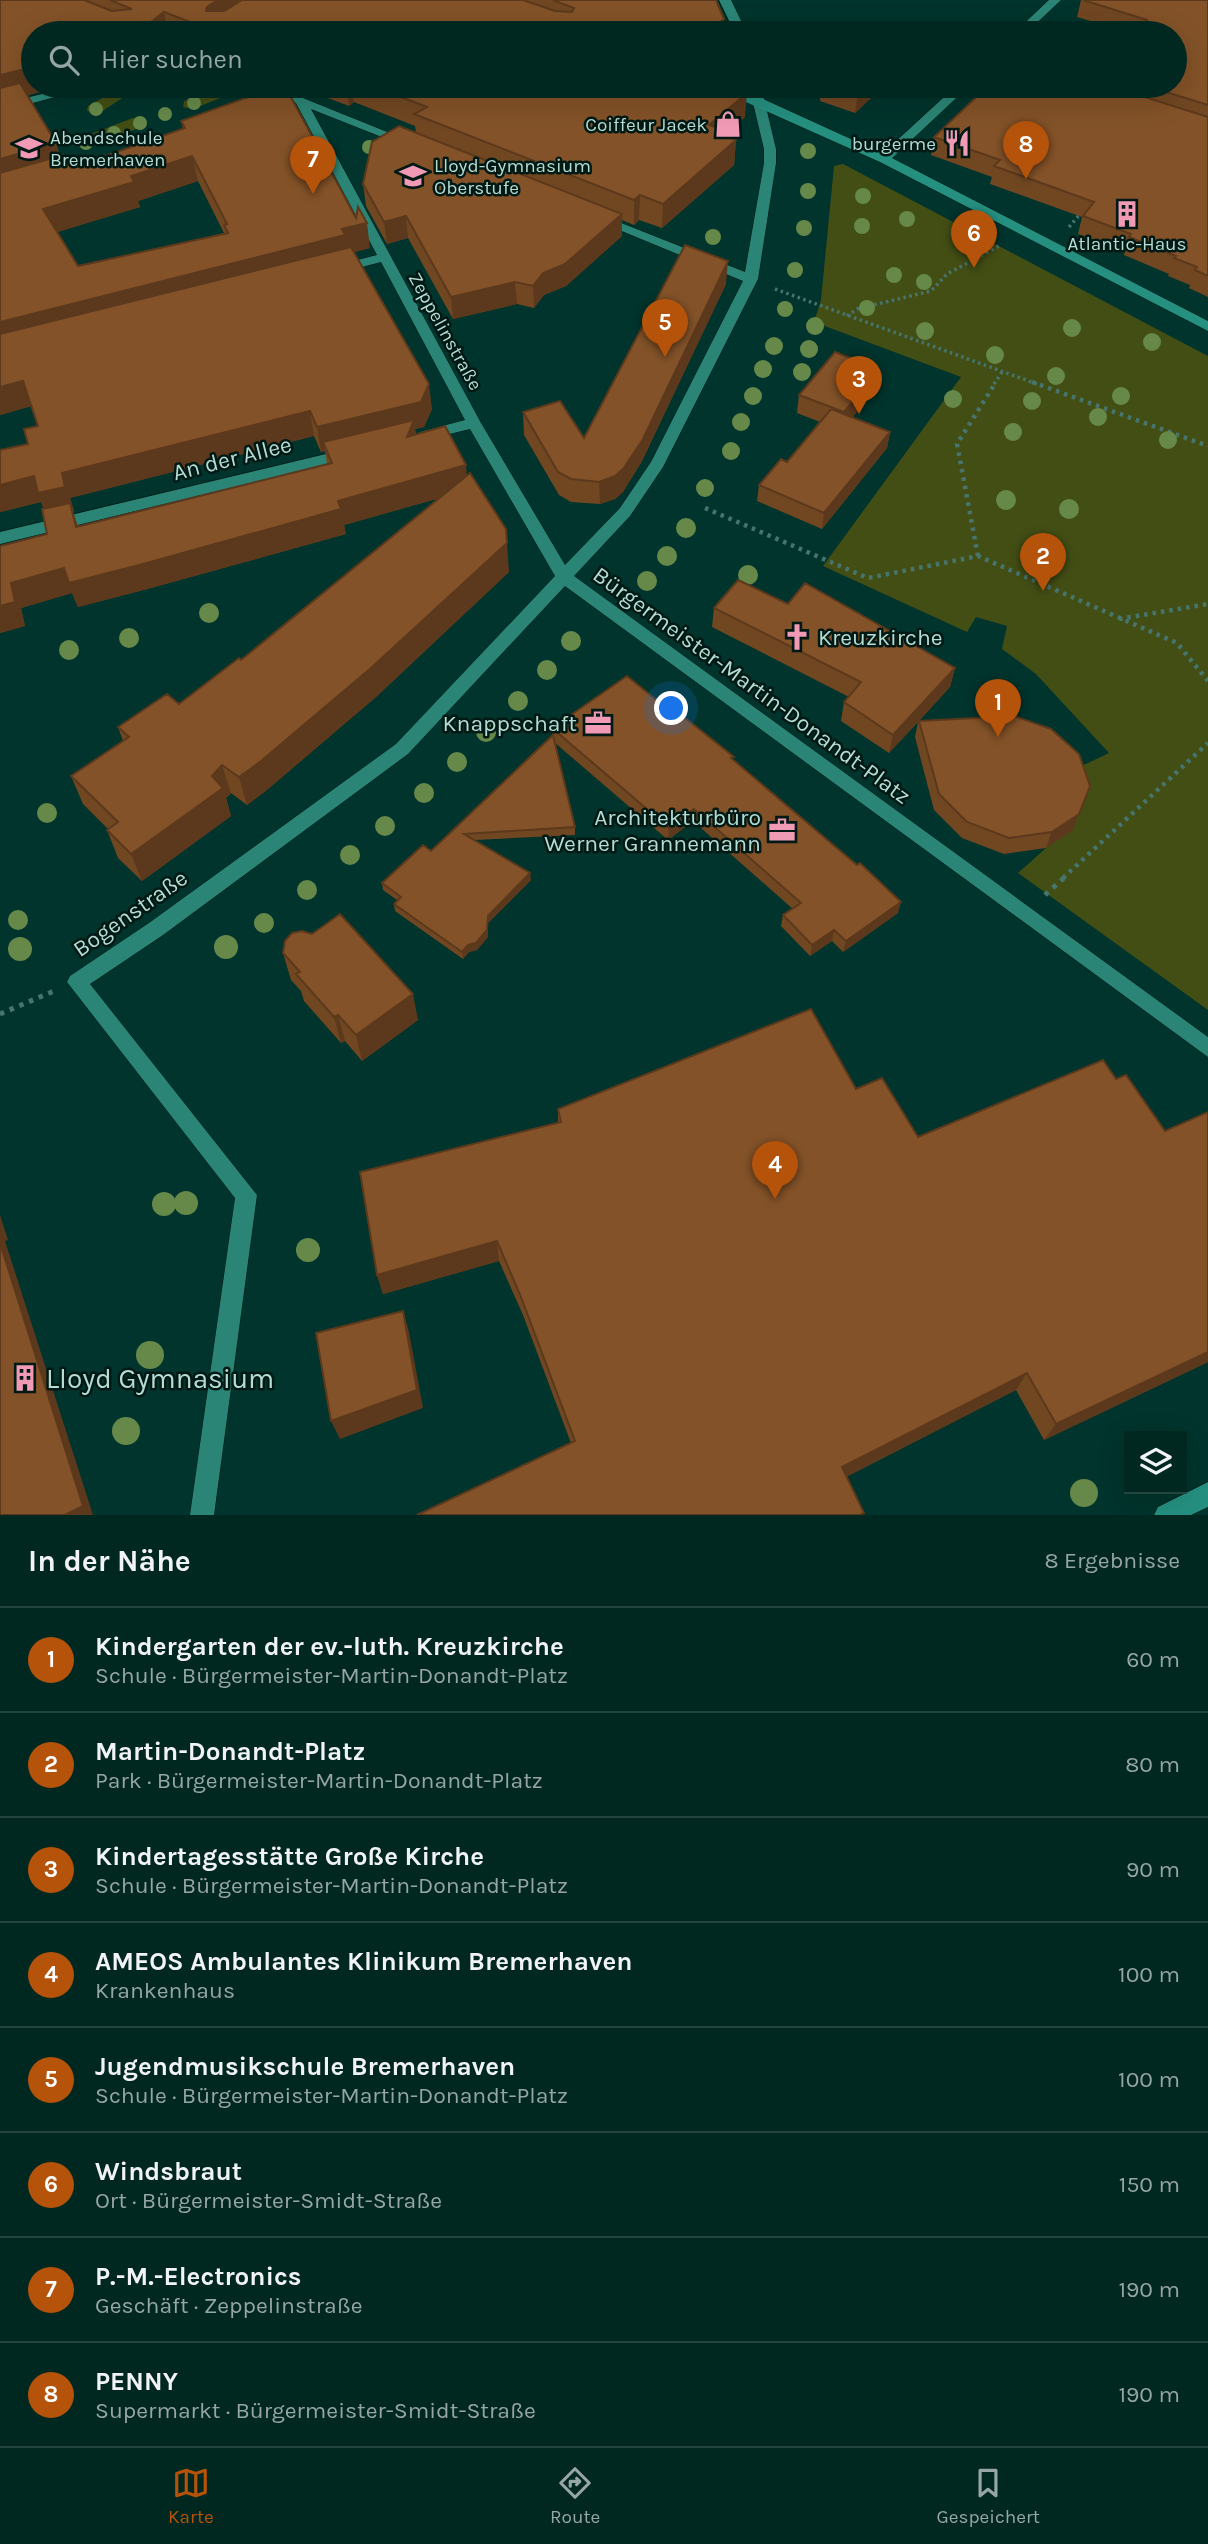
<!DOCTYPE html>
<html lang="de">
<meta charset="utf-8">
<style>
:root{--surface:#012721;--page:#0b2f2a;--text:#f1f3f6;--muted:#96a5a5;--line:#23443f;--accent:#b45309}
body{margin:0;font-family:Karla,sans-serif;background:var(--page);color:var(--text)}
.controls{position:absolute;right:21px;bottom:21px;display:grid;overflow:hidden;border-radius:0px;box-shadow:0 7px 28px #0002}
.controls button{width:63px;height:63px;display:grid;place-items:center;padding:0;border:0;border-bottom:2px solid var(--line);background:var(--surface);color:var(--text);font:35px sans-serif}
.you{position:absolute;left:672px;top:709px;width:24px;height:24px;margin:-18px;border:5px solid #fff;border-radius:50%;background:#1a73e8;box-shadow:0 0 0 10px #1a73e833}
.badge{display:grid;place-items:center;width:46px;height:46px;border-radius:50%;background:var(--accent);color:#fff;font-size:23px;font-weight:700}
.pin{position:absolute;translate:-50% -58px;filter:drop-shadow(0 2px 4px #0008)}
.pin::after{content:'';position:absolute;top:37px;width:24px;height:21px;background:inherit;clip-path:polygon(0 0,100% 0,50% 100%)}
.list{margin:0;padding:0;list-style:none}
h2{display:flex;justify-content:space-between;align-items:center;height:91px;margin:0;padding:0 28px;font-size:30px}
h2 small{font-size:23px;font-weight:400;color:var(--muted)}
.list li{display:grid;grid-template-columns:46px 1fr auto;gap:21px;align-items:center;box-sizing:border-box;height:105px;padding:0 28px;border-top:2px solid var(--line)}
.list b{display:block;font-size:26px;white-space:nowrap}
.list p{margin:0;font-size:23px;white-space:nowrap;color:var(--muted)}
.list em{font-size:23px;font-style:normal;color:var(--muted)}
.icon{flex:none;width:38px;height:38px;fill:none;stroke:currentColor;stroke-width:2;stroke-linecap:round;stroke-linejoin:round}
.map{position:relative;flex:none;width:1208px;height:1515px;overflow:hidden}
.search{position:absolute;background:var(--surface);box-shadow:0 7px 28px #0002;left:21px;right:21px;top:21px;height:77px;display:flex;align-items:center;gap:18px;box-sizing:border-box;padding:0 24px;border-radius:38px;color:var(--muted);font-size:26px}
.sheet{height:931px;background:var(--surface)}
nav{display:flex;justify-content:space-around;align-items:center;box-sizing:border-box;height:98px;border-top:2px solid var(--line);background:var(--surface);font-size:19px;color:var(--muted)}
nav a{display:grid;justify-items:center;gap:4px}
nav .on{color:var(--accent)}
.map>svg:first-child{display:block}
.green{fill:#434e15}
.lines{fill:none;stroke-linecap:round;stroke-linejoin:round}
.street-casing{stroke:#001914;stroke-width:1}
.secondary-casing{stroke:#001914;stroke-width:1}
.path-far2{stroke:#47756d;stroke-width:3.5;stroke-dasharray:2.5 3.5;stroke-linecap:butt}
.path-far1{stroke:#47756d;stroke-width:4.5;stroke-dasharray:3.5 5;stroke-linecap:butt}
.path{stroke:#47756d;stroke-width:5;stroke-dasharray:4.5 6;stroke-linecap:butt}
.street{fill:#2b8576;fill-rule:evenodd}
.secondary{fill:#259080;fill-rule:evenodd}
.tree{fill:#66894a}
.wall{fill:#714722;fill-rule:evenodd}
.shaded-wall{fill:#5c391c}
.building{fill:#835228;stroke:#5c391c;stroke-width:2;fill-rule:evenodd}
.labels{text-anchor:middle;stroke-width:5;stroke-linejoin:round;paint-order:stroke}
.far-poi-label{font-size:19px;fill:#b4dcd2;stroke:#001914;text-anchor:end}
.far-street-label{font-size:19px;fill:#b4dcd2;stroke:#001914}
.street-label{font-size:23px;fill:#b4dcd2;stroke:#001914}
.poi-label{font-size:23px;fill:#b4dcd2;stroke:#001914;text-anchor:end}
.near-poi-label{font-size:28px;fill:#b4dcd2;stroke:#001914;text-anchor:start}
</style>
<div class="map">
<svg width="1208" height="1515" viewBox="0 0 1208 1515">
<rect width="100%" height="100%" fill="#01342c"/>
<!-- green -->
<path class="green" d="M220 87 231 88 233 93 193 109 183 107 184 101Z
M115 91 125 92 127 95 101 112 87 111 88 106Z
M133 118H144L147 122 142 127 88 147 73 146V143L80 138Z
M843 164 1208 356V1010L1018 873 1046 848 1073 829V770L1109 753 1036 674 1002 649 1007 626 976 617 967 632 823 566 961 377 814 322 821 300 834 166Z"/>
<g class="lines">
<defs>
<path id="street" d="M719 0H731L747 33H735Z
M1049 0H1061L1026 33H1014Z
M76 86H95L0 112V104Z
M257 86H273L412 142 406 146 402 145 311 109 481 423 565 565 620 508 651 462 743 281 595 220 601 216 606 217 745 272 764 163V149L749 86H761L776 149V163L758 279 663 467 630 516 574 576 1208 1037V1057L565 586 408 754 163 935 90 984 257 1195 214 1515H190L235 1198 67 982 70 976 149 923 396 744 555 576 470 429 425 440 418 435 420 432 465 420 381 262 339 273 332 269 334 266 377 255 296 103Z
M956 86H969L888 162H880V156Z
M1062 86H1079L1107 97 1101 101Z
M347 449 354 454 352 458 0 544V532Z"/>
<path id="secondary" d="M710 86H727L748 92 888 156 1208 321V331L880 162Z
M1208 1482V1507L1191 1515H1154L1158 1507Z"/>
</defs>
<!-- street casing -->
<use href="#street" class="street-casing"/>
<!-- secondary casing -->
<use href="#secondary" class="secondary-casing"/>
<!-- path-far2 -->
<path class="path-far2" d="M1069 227 1081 213
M775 289 1037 384
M847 316 857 309 931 291 947 274 999 246
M994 384 1002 372"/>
<!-- path-far1 -->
<path class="path-far1" d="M1032 382 1208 446
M705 508 868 578 978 556 1177 643 1208 681
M978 556 957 444 996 382
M1119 619 1208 604
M1063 878 1208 743"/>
<!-- path -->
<path class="path" d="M1045 895 1065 877
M0 1014 54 991"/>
<!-- street -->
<use href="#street" class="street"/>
<!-- secondary -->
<use href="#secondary" class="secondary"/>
</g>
<!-- trees -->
<g class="tree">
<circle cx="194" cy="103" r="7"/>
<circle cx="96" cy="109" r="7"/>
<circle cx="165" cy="114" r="7"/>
<circle cx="140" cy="123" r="7"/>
<circle cx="114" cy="133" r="7"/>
<circle cx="86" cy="143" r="7"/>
<circle cx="369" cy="147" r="7"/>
<circle cx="808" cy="151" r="8"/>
<circle cx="808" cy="191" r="8"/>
<circle cx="863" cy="196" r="8"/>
<circle cx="907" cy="219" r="8"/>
<circle cx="862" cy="226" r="8"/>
<circle cx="804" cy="228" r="8"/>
<circle cx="713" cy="237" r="8"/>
<circle cx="795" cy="270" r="8"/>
<circle cx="894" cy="275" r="8"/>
<circle cx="924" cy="282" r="8"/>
<circle cx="867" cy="308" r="8"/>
<circle cx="785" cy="309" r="8"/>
<circle cx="815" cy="326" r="9"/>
<circle cx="1072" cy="328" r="9"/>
<circle cx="925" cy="331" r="9"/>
<circle cx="1152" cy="342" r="9"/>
<circle cx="774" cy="346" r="9"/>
<circle cx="809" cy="349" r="9"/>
<circle cx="995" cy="355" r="9"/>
<circle cx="763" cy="369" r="9"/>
<circle cx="802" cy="372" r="9"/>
<circle cx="1056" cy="376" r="9"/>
<circle cx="753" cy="396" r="9"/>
<circle cx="1121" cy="396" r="9"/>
<circle cx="953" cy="399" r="9"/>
<circle cx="1032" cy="401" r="9"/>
<circle cx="1098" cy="417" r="9"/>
<circle cx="741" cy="422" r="9"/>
<circle cx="1013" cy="432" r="9"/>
<circle cx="1168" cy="440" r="9"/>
<circle cx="731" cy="451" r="9"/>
<circle cx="705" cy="488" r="9"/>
<circle cx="1006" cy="500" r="10"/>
<circle cx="1069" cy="509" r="10"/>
<circle cx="686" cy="528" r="10"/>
<circle cx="667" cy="556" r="10"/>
<circle cx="748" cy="575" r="10"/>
<circle cx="647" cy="581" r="10"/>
<circle cx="209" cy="613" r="10"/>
<circle cx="129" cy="638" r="10"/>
<circle cx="571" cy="641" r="10"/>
<circle cx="69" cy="650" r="10"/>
<circle cx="547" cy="670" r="10"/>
<circle cx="518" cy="701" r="10"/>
<circle cx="486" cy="732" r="10"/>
<circle cx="457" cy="762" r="10"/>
<circle cx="424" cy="793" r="10"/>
<circle cx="47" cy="813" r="10"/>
<circle cx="385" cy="826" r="10"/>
<circle cx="350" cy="855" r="10"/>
<circle cx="307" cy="890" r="10"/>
<circle cx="18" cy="920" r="10"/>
<circle cx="264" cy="923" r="10"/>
<circle cx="226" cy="947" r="12"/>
<circle cx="20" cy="949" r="12"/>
<circle cx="186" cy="1203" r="12"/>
<circle cx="164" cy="1204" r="12"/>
<circle cx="308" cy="1250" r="12"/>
<circle cx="150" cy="1355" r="14"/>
<circle cx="126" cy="1431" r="14"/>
<circle cx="1084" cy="1493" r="14"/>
</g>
<!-- wall -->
<path class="wall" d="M0 0H716L723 33H33V86H63L28 95 56 143 60 156 71 168 183 129 181 121 370 248 354 252 432 409 424 427 415 429 416 434 467 476 509 572 376 697 268 789 247 805 231 793 226 798 231 816 142 881 118 858 107 830 108 829 83 804 71 776 123 741 118 727 179 704 241 660 440 498 344 525 346 534 151 588 78 607 72 593 21 608 25 626 0 633V546L47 534 44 509 41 502 0 512V450L28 444 38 426 31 406 0 415ZM198 181 224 233 78 266 57 232 140 207 138 201ZM314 436 321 452 325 451 327 464 78 526 73 512 74 511 70 498Z
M1081 0H1208V297L1189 288 1190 285 1168 276 1169 274 1124 255 1125 251 1078 234 1082 217 990 184 992 177 931 155 934 137 1077 91 1082 86H1175V33H1131L1077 17Z
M296 86H727L745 117 724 135 736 140 734 165 662 228 639 220 634 225 622 220V236L566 286 544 295 534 308 517 304 453 319 408 238 387 244 366 206 363 184 416 133 415 126 354 102 349 106Z
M822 86H884L855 113 820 101Z
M726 284 642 461 623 492 615 499 600 504 571 502 559 495 524 435 523 412 584 438Z
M873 367 870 385 867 388 865 402 852 418 890 432 887 448 822 529 757 501 759 485 787 462 820 422 797 413 799 395Z
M788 604 955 668 950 687 919 721 1073 830 1046 848 1004 854 962 838 934 810 915 737 918 722 889 753 841 721 844 702 849 697 712 627 714 608Z
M675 715 733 760 898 913 843 952 832 941 810 956 781 926 783 915 793 909 693 821 668 840 554 742 575 827V835L475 840 531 880 488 923V937L477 950 469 952 463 959 395 911 394 904 397 900 383 890 382 883 431 851 552 735V728Z
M283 953 418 1020 362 1061 345 1041 341 1043 304 1001 301 991 291 980Z
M856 1089 1208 1362 1044 1440 1016 1390 846 1477 571 1443 523 1315 499 1261 383 1294 377 1275 558 1123V1109Z"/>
<!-- shaded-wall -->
<path class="shaded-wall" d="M218 0H260L212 31 206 11 207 7Z
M164 12 168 33H137Z
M724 19 723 33H706Z
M33 67V86H63L0 102V75Z
M346 86H352L354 102 349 106Z
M859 86H884L855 113Z
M747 93 745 117 722 137 736 140 734 165 662 228 663 204 709 125Z
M56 143 63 168 0 186V159Z
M192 156 198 181 138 201 140 207 51 234 43 209 131 176Z
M640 195 639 220 634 225V200Z
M622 214V236L566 286 544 295 534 308 533 286 543 273Z
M406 216 408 238 387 244 384 222Z
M367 223 370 248 0 349V322Z
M728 261 726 284 642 461 623 492 615 499 600 504 599 482Z
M515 282 517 304 453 319 451 297Z
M873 367 870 385 867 388 865 402 842 430 844 412 861 381Z
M23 381 32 406 0 415V387Z
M429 384 432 409 424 427 415 429 417 445 407 437 323 442 325 451 321 452 317 427Z
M310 411 314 436 70 498 74 511 73 512 78 528 47 518 41 502 0 512V485L34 476 62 473Z
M890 432 887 448 822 529 824 513Z
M466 465 468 490 344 525 346 534 151 588 78 607 72 593 21 608 25 626 0 633V606L11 583 64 568 338 501Z
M507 543 509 572 376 697 268 789 247 805 239 777Z
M955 668 950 687 889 753 893 735Z
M222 765 231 793 226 798 231 816 142 881 131 854Z
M694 809 693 821 668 840 669 828Z
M1079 814 1073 830 1046 848 1052 832Z
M530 873 531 880 488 923V937L477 950 469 952 463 959 462 952 488 916Z
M901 902 898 913 843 952 846 941Z
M834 930 832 941 810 956 812 945Z
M413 994 418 1020 362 1061 356 1035Z
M338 1015 345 1041 341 1043 334 1017Z
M0 1215 8 1240 5 1241 93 1515H65L0 1243Z
M497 1241 499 1261 383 1294 377 1275Z
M403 1311 409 1332 423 1408 340 1439 331 1421Z
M1208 1352V1362L1044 1440 1056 1424Z
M1027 1373 1016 1390 835 1482 842 1467Z"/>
<!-- building -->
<path class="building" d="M0 0H84L112 11 132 9 110 0H218L207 7 206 11H224L242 0H523L555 11 572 12 574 8 553 0H716L724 19 706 33H219L164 12 137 33H33V67L0 75Z
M1083 0H1208V105L1147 86H1175V33H1134L1147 20Z
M20 83 56 143 0 159V88Z
M279 86H285L356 218 358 207 367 223 342 229 345 235 0 322V173L63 155 71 168 185 128 181 121ZM192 156 227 224 224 225 228 233 78 266 43 209 134 182 131 176Z
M372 86H727L747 93 709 125 723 130 720 134 736 140 663 204 640 195 634 200 414 114 427 107Z
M988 86H1060L1077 91 1082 86H1110L1208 117V276L1195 270 1197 267 1174 258 1176 256 1129 237 1131 234 1083 216 1094 202 994 166 1000 160 934 137Z
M399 126 622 214 565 264 543 273 533 286 515 282 451 297 406 216 384 222 363 184 372 142Z
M685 245 728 261 643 439 623 469 615 476 599 482 571 479 558 472 523 412 560 401 584 438Z
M351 247 429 384 421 402 317 427 310 411 62 473 65 487 38 493 34 476 0 485V450L28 444 24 429 38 426 23 381 0 387V334Z
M835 352 873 367 861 381 868 384 844 412 799 395Z
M831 409 890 432 824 513 759 485 781 459 787 462Z
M414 420 407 437 445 426 466 465 338 501 341 509 143 564 69 583 64 568 11 583 15 602 0 606V546L47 534 42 509 70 503 76 527 332 463 323 442Z
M470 473 506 529 507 543 371 668 261 761 239 777 222 765 212 776 223 788 131 854 107 830 118 822 71 776 129 737 118 727 167 694 179 704 239 658 241 660Z
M738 580 788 604 805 583 955 668 893 735 844 702 861 682 714 608Z
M627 676 675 715 679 713 734 757 731 758 857 865 860 863 901 902 846 941 834 930 812 945 783 915 801 903 694 809 669 828 552 728Z
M1014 716 1051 729 1079 754 1090 786 1079 814 1052 832 1009 838 967 822 939 794 919 721Z
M553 735 575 827 464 834 530 873 488 916 487 930 476 943 468 945 462 952 394 904 401 897 382 883 423 845 431 851Z
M340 914 413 994 356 1035 338 1015 334 1017 296 974 300 972 283 953 285 941 292 933 302 931 312 934Z
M811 1009 856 1089 882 1078 918 1137 1103 1060 1116 1079 1126 1075 1165 1131 1208 1112V1352L1056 1424 1027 1373 842 1467 864 1513 860 1515H417L575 1441 521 1297 497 1241 377 1275 360 1172 561 1122 558 1109Z
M0 1243 83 1506 65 1515H0Z
M403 1311 417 1390 331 1421 316 1333Z"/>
<!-- icons -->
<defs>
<symbol id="shop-bare" viewBox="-9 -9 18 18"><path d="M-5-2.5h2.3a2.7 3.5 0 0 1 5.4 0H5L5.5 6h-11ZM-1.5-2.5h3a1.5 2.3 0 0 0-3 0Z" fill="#f09ab5" stroke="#001914" stroke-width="2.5" paint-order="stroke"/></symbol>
<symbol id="restaurant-bare" viewBox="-9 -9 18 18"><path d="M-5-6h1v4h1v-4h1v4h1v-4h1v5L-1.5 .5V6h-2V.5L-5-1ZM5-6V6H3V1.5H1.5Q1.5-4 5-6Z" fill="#f09ab5" stroke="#001914" stroke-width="2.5" paint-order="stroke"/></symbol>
<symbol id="school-bare" viewBox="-9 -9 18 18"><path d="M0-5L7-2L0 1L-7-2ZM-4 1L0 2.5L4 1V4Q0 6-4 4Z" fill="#f09ab5" stroke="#001914" stroke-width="2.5" paint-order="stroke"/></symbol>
<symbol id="building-bare" viewBox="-9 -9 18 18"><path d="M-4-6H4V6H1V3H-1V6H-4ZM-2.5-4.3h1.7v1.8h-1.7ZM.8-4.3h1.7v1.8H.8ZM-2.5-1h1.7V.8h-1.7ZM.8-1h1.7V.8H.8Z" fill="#f09ab5" stroke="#001914" stroke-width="2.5" paint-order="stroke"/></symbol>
<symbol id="church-bare" viewBox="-9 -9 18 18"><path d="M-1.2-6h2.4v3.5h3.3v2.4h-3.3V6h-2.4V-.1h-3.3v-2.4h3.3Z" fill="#f09ab5" stroke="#001914" stroke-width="2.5" paint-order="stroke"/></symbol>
<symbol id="office-bare" viewBox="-9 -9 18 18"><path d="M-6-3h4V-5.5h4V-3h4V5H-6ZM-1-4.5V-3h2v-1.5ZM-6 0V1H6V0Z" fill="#f09ab5" stroke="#001914" stroke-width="2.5" paint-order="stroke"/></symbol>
</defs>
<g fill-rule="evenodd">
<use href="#shop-bare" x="709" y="105" width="38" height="38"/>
<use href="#restaurant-bare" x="938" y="124" width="38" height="38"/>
<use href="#school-bare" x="10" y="129" width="38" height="38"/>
<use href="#school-bare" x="394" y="157" width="38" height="38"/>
<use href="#building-bare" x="1108" y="195" width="38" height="38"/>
<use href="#church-bare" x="778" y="618" width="38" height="38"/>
<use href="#office-bare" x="579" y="704" width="38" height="38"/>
<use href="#office-bare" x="763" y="811" width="38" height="38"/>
<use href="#building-bare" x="6" y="1359" width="38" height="38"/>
</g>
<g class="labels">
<!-- far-poi labels -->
<g class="far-poi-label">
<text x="707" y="131">Coiffeur Jacek</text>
<text x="50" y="144" text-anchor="start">Abendschule<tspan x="50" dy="22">Bremerhaven</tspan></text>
<text x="936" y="150">burgerme</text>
<text x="434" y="172" text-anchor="start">Lloyd-Gymnasium<tspan x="434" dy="22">Oberstufe</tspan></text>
<text x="1127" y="250" text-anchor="middle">Atlantic-Haus</text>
</g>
<!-- far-street labels -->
<g class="far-street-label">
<text transform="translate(446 331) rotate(61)" y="7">Zeppelinstraße</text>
</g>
<!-- street labels -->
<g class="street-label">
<text transform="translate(232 458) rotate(-14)" y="8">An der Allee</text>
<text transform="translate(752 685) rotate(36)" y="8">Bürgermeister-Martin-Donandt-Platz</text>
<text transform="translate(130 913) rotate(-35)" y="8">Bogenstraße</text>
</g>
<!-- poi labels -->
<g class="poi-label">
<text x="818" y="645" text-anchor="start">Kreuzkirche</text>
<text x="577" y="731">Knappschaft</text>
<text x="761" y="825">Architekturbüro<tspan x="761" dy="26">Werner Grannemann</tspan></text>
</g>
<!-- near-poi labels -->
<g class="near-poi-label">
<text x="46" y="1388">Lloyd Gymnasium</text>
</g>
</g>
</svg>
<div class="controls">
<button><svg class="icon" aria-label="layers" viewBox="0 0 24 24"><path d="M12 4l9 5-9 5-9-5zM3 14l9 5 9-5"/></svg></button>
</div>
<div class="you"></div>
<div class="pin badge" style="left:998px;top:737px">1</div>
<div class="pin badge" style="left:1043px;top:591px">2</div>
<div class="pin badge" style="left:859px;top:414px">3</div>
<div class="pin badge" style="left:775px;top:1199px">4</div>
<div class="pin badge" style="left:665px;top:357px">5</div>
<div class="pin badge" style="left:974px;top:268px">6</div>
<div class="pin badge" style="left:313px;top:194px">7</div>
<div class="pin badge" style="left:1026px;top:179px">8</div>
<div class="search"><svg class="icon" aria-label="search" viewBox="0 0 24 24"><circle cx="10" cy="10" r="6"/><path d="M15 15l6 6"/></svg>Hier suchen</div>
</div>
<section class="sheet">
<h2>In der Nähe<small>8 Ergebnisse</small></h2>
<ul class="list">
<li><span class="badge">1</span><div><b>Kindergarten der ev.-luth. Kreuzkirche</b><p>Schule · Bürgermeister-Martin-Donandt-Platz</p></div><em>60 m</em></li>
<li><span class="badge">2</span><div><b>Martin-Donandt-Platz</b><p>Park · Bürgermeister-Martin-Donandt-Platz</p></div><em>80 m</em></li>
<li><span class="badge">3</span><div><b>Kindertagesstätte Große Kirche</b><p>Schule · Bürgermeister-Martin-Donandt-Platz</p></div><em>90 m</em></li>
<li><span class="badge">4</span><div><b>AMEOS Ambulantes Klinikum Bremerhaven</b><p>Krankenhaus</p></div><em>100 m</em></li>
<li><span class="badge">5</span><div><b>Jugendmusikschule Bremerhaven</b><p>Schule · Bürgermeister-Martin-Donandt-Platz</p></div><em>100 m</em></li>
<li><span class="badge">6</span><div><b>Windsbraut</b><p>Ort · Bürgermeister-Smidt-Straße</p></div><em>150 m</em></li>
<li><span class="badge">7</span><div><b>P.-M.-Electronics</b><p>Geschäft · Zeppelinstraße</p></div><em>190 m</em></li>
<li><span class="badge">8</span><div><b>PENNY</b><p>Supermarkt · Bürgermeister-Smidt-Straße</p></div><em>190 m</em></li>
</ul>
</section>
<nav>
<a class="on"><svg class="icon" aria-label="map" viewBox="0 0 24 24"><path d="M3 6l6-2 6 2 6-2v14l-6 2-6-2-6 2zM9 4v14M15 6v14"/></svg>Karte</a>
<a><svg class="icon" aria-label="directions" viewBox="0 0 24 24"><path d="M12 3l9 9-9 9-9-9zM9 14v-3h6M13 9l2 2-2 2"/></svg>Route</a>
<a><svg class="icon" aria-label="saved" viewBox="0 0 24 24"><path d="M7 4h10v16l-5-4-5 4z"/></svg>Gespeichert</a>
</nav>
